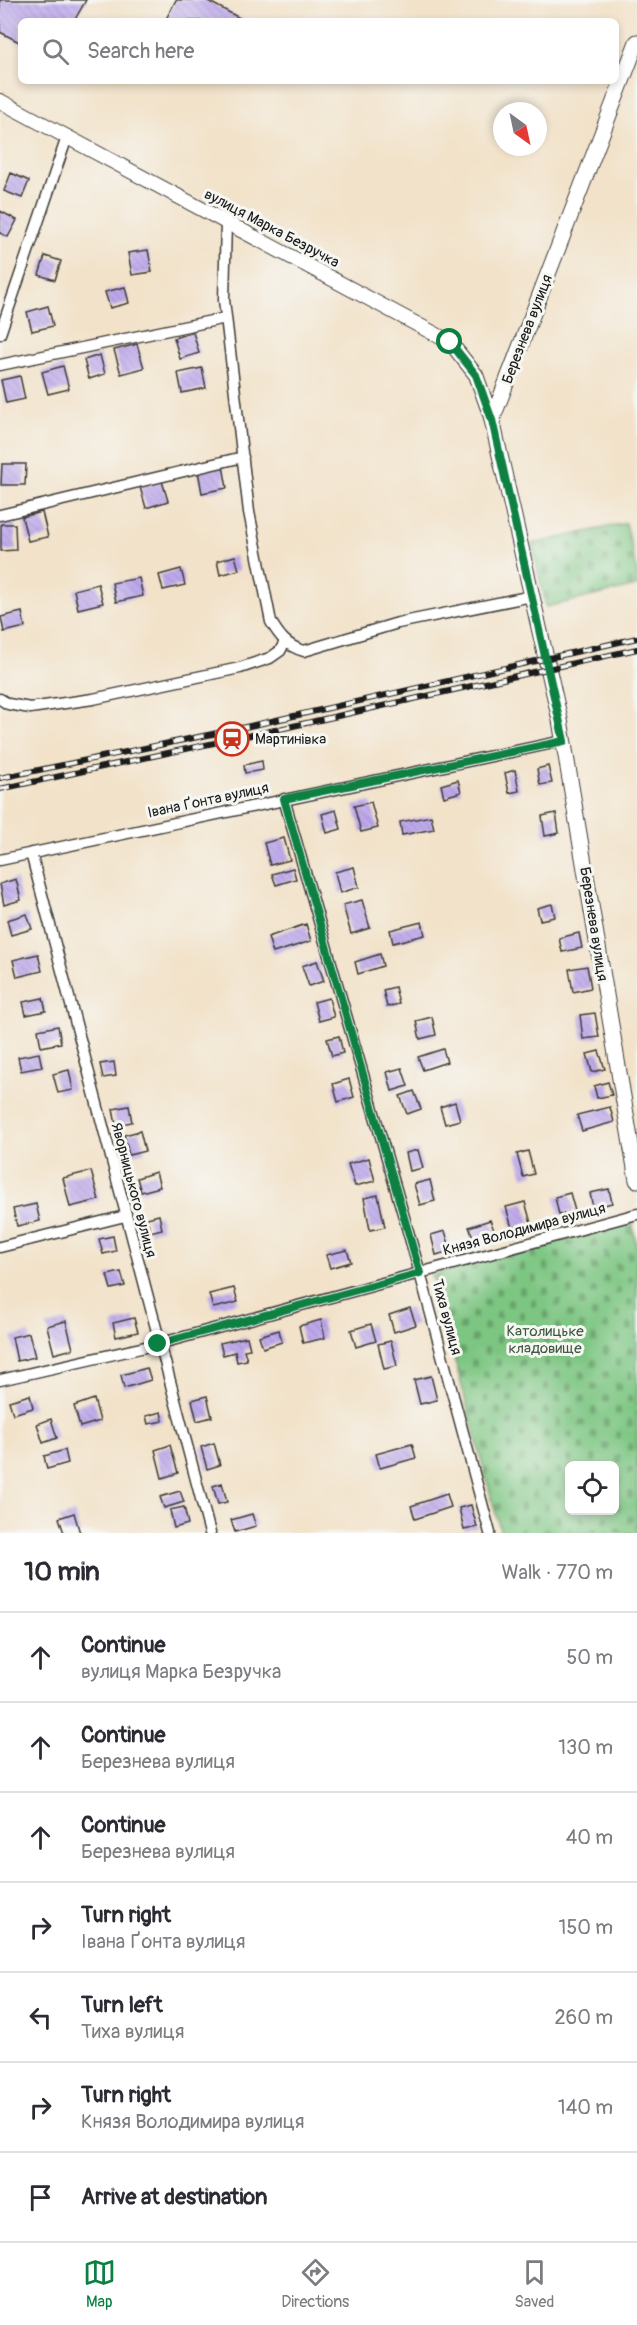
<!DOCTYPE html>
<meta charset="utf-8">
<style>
:root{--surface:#fff;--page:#f2f2f3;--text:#2b2b33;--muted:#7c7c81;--line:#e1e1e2;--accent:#0b8043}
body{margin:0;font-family:Pangolin,sans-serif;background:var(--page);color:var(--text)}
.controls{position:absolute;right:18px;bottom:18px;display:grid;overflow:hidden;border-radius:9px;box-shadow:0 3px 9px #0003}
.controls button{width:54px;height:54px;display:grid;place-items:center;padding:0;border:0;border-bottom:2px solid var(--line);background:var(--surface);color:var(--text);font:30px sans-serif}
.compass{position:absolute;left:493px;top:102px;width:54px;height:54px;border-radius:50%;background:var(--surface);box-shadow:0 3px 9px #0003;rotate:147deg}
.stop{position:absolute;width:18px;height:18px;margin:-14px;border:4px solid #0b8043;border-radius:50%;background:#fff}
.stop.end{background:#0b8043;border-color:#fff;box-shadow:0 2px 6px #0008}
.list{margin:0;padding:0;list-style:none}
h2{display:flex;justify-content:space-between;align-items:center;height:78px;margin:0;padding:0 24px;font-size:26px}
h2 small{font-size:20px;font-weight:400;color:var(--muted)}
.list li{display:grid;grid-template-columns:39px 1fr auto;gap:18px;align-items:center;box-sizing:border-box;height:90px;padding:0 24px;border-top:2px solid var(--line)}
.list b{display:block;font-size:22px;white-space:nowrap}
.list p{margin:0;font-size:20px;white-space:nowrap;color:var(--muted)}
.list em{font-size:20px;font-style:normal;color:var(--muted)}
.icon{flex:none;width:33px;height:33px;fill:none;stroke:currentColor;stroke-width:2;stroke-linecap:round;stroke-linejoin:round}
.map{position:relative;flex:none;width:637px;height:1533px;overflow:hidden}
.search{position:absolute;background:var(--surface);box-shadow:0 3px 9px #0003;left:18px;right:18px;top:18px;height:66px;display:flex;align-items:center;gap:15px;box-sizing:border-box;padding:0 21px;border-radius:9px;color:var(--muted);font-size:22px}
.sheet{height:708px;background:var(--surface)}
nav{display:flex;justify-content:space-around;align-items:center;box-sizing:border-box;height:84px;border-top:2px solid var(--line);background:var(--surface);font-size:16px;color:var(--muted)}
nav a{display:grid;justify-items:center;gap:3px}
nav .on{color:var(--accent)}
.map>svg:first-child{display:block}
.cemetery{fill:url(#cemetery-stones);stroke:#4c714f;stroke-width:1.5;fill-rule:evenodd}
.building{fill:url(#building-back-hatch)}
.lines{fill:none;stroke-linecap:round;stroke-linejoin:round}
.minor-casing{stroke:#3c3a36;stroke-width:13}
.tertiary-casing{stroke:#3c3a36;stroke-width:16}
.secondary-casing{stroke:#3c3a36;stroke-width:17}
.minor{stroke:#fff;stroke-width:10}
.tertiary{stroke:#fff;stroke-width:14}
.secondary{stroke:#fff;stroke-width:15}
.rail-casing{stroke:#1c1c1c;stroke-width:6}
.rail{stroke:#f6f6f2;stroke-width:4;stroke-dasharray:11;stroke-linecap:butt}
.route{stroke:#0b8043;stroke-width:8}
.labels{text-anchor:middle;stroke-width:6;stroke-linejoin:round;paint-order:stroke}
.street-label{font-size:15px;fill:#1c1c1c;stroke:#f6f6f2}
.poi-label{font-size:15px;fill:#1c1c1c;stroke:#f6f6f2;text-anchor:start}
.park-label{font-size:15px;fill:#3e5840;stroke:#f6f6f2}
</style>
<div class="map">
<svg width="637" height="1533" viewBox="0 0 637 1533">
<defs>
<pattern id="cemetery-stones" width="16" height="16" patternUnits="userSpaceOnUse" patternTransform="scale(1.5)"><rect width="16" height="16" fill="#7dc682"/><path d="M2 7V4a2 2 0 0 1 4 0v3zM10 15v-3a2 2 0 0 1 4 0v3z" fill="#66a06a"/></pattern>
<pattern id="building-back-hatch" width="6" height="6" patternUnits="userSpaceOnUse" patternTransform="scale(1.5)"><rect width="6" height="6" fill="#bea9ec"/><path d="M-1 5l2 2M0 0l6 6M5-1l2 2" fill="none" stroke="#a391ca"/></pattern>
</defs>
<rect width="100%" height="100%" fill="#f6f6f2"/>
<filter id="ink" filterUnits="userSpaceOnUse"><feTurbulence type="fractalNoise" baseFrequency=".0167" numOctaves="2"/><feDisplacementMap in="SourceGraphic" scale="12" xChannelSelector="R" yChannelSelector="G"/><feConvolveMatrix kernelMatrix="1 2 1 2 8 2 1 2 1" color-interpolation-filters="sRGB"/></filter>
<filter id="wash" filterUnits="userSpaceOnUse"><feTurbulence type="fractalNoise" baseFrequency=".008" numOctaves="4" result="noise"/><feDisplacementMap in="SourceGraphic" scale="24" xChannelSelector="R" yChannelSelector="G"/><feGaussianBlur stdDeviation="1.35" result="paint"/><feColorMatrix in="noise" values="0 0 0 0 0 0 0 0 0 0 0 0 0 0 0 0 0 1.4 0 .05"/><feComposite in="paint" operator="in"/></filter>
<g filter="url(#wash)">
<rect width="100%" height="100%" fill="#f2e2c9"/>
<!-- cemetery -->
<path class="cemetery" d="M626 523 637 572V586L546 607 532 544Z
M632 1219 637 1251V1533H501L432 1275ZM570 1466H614V1510H570Z"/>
<g id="blocks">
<!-- building -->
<path class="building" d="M0 0H86L74 21H21V43L0 32Z
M176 0H206L245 21H165Z
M11 173 29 181 22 198 4 191Z
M0 211 17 220 8 237 0 233Z
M148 250 152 272 132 275 128 253Z
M45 256 61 261 55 280 39 275Z
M125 287 129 303 110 308 105 292Z
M48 306 53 326 32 331 27 312Z
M193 332 199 353 180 359 174 338Z
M137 344 144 368 121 374 114 350Z
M100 355 105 374 89 379 84 360Z
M63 366 69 389 48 394 42 372Z
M202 368 206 388 182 393 178 373Z
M20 376 25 399 6 403 1 380Z
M2 464H26L25 485H1Z
M223 466 227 488 202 493 198 471Z
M162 481 168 501 146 508 140 487Z
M42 512 48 537 28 541 22 517Z
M1 524H15L16 550 1 551Z
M235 556 239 570 220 575 217 561Z
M181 569 185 585 163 590 159 575Z
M139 578 143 596 116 602 112 583Z
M98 584 103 603 78 609 74 590Z
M22 612 25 627 4 632 1 617Z
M262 761 263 770 245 773 244 765Z
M548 766 552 783 540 785 537 769Z
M515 770 519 791 509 793 505 773Z
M458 780 461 792 444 797 441 785Z
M371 802 378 828 361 832 354 806Z
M336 810 341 829 327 833 322 814Z
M556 813 559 833 545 836 542 816Z
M431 816 434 829 402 835 400 822Z
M284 838 290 860 270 865 264 843Z
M354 867 359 887 340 893 335 872Z
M293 868 296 879 276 885 272 874Z
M16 879 21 900 4 905 0 884Z
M362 900 370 928 351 934 343 905Z
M552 904 555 917 540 920 537 908Z
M27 914 32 929 11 935 7 920Z
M422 922 425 935 393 943 390 930Z
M306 924 311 941 273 953 268 937Z
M579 933 582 948 562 952 559 938Z
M38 954 42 971 17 977 13 960Z
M380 954 383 966 358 974 355 962Z
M317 961 324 981 309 986 302 966Z
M587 966 591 988 573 992 569 969Z
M395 987 399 1004 387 1007 383 990Z
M43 998 46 1011 26 1015 23 1002Z
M329 998 334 1017 319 1021 314 1002Z
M595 1013 599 1037 583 1039 580 1015Z
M432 1017 436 1035 420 1039 416 1021Z
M58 1026 61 1043 41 1047 38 1030Z
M339 1036 343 1053 332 1056 327 1039Z
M443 1049 447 1062 423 1070 418 1057Z
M599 1051 605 1069 592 1072 587 1054Z
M39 1053 42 1067 21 1071 18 1057Z
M114 1062 116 1076 103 1078 100 1064Z
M402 1068 408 1086 392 1091 387 1072Z
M69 1070 73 1090 58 1093 53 1074Z
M349 1079 354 1097 338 1102 333 1084Z
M608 1082 612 1095 597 1098 594 1086Z
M414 1091 421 1109 407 1114 400 1096Z
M455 1102 460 1120 445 1124 440 1107Z
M129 1106 132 1122 116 1125 113 1109Z
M610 1107 614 1122 582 1131 577 1115Z
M140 1131 145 1151 129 1155 124 1135Z
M418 1150 423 1168 410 1171 406 1153Z
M528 1151 534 1174 523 1177 517 1154Z
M369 1158 375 1181 355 1186 348 1164Z
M91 1171 99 1200 70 1207 63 1178Z
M156 1172 160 1187 141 1192 137 1178Z
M430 1180 435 1201 420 1205 414 1184Z
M609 1189 612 1203 593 1208 590 1193Z
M570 1193 575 1211 559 1215 555 1197Z
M378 1195 385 1227 370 1230 364 1198Z
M525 1202 531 1223 512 1228 506 1207Z
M36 1204 40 1221 17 1226 13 1209Z
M159 1215 162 1229 150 1232 147 1218Z
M490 1220 496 1235 475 1242 469 1227Z
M445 1231 451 1251 436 1255 431 1235Z
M113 1236 116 1251 103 1254 99 1239Z
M347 1250 351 1262 330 1268 326 1255Z
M121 1272 125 1286 111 1289 107 1275Z
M234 1288 238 1302 213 1308 209 1294Z
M410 1308 416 1325 394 1332 389 1315Z
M134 1318 138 1332 116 1337 113 1323Z
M321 1320 325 1338 303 1343 299 1326Z
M66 1321 73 1349 54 1354 47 1326Z
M371 1324 376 1341 356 1347 351 1330Z
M279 1330 282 1342 263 1348 259 1336Z
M29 1333 35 1357 17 1361 12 1337Z
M247 1337 250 1349 244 1350 247 1360 237 1362 235 1352 223 1355 220 1343Z
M391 1341 397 1366 384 1369 378 1344Z
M147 1368 151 1380 124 1388 121 1375Z
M431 1376 437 1400 420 1404 414 1380Z
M30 1395 33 1408 13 1414 9 1401Z
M207 1396 212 1417 197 1421 192 1400Z
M94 1399 100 1421 80 1427 74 1406Z
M161 1412 163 1421 148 1424 146 1416Z
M51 1419 57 1438 43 1443 37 1424Z
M214 1443 220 1465 207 1469 201 1447Z
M412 1444 416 1458 380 1468 376 1454Z
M170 1445 178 1473 162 1478 155 1450Z
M65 1450 68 1463 47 1469 44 1456Z
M222 1483 227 1502 218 1504 213 1486Z
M180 1491 184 1502 164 1508 160 1497Z
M447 1494 451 1507 415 1519 411 1506Z
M471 1505 477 1527 464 1530 459 1508Z
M184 1507 188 1524 174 1528 170 1510Z
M74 1513 80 1533H64L59 1518Z
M252 1514 256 1526 235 1532 231 1520Z"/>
</g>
</g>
<g filter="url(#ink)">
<use href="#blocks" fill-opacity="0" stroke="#3c3a36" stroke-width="1.5"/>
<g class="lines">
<defs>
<path id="minor" d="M226 222 224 300 249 512 271 622C280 637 287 646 304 651L398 623 532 596
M0 334 67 137
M0 365 226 318
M0 515 243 457
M0 699 8 704 30 708 93 699 240 668 270 658 280 651 285 642
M284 799 420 1273 490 1533
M31 853 210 1533
M0 860 563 741
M0 1247 125 1216
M0 1380 158 1344 637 1214"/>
<path id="tertiary" d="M0 101 450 342 476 375 492 420"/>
<path id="secondary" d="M637 42 492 420 560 720 637 1180"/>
</defs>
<!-- minor casing -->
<use href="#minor" class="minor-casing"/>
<!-- tertiary casing -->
<use href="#tertiary" class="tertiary-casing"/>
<!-- secondary casing -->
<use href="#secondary" class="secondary-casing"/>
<!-- minor -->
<use href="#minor" class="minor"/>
<!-- tertiary -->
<use href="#tertiary" class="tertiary"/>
<!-- secondary -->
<use href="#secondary" class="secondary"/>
<defs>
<path id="rail" d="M0 778 232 730 637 638
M0 789 284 728 637 649"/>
</defs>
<!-- rail casing -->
<use href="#rail" class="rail-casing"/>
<!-- rail -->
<use href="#rail" class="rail"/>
</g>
</g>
<g class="lines" filter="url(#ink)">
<!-- route -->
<path class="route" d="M158 1344 420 1273 284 799 564 741 492 420 476 375 450 342"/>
</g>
<!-- icons -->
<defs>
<symbol id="station-ring" viewBox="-11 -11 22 22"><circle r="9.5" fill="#f6f6f2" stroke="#c8321e" stroke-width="1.5"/><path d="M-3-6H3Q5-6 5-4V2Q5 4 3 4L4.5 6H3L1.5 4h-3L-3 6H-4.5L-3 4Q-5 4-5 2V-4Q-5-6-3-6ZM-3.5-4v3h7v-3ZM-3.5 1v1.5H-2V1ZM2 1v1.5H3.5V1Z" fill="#c8321e"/></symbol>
</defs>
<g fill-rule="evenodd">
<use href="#station-ring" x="213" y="720" width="38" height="38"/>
</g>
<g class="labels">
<!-- street labels -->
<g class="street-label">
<text transform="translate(272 228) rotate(28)" y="5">вулиця Марка Безручка</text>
<text transform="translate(527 329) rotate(-69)" y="5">Березнева вулиця</text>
<text transform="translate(208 800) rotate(-12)" y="5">Івана Ґонта вулиця</text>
<text transform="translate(594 924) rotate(81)" y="5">Березнева вулиця</text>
<text transform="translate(134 1190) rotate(75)" y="5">Яворницького вулиця</text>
<text transform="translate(524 1229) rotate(-15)" y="5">Князя Володимира вулиця</text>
<text transform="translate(447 1317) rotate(75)" y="5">Тиха вулиця</text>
</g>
<!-- poi labels -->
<g class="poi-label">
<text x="255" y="744">Мартинівка</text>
</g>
<!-- park labels -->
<g class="park-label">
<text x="545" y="1336">Католицьке<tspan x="545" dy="17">кладовище</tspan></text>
</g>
</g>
</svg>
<div class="controls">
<button><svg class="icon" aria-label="locate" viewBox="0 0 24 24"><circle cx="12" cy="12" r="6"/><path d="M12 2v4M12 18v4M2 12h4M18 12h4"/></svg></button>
</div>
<svg class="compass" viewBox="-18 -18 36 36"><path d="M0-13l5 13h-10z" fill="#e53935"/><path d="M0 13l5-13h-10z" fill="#7c7c81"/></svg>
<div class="stop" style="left:450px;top:342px"></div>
<div class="stop end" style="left:158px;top:1344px"></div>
<div class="search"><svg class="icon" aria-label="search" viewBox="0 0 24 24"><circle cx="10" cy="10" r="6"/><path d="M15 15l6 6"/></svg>Search here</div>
</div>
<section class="sheet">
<h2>10 min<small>Walk · 770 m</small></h2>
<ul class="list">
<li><svg class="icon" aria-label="ahead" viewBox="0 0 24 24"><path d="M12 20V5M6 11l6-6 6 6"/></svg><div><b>Continue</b><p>вулиця Марка Безручка</p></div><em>50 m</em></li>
<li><svg class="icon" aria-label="ahead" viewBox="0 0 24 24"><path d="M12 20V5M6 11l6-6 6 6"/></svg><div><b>Continue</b><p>Березнева вулиця</p></div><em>130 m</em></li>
<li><svg class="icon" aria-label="ahead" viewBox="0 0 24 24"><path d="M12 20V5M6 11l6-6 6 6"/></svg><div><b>Continue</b><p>Березнева вулиця</p></div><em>40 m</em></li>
<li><svg class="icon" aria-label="right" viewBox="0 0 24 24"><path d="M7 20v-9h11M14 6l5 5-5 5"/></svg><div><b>Turn right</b><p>Івана Ґонта вулиця</p></div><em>150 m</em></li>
<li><svg class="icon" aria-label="left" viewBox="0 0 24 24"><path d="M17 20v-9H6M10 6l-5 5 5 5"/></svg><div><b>Turn left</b><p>Тиха вулиця</p></div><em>260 m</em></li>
<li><svg class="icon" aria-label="right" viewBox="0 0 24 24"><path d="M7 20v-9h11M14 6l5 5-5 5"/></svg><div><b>Turn right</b><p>Князя Володимира вулиця</p></div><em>140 m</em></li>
<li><svg class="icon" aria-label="arrive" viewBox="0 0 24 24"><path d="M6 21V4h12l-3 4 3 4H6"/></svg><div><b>Arrive at destination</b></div></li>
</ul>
</section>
<nav>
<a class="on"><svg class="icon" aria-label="map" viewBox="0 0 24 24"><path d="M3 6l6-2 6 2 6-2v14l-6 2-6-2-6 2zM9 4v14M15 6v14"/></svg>Map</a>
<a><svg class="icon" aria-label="directions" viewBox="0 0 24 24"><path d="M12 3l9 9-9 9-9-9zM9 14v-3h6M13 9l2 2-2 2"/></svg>Directions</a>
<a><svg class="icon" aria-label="saved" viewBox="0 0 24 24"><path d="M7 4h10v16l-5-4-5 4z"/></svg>Saved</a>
</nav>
